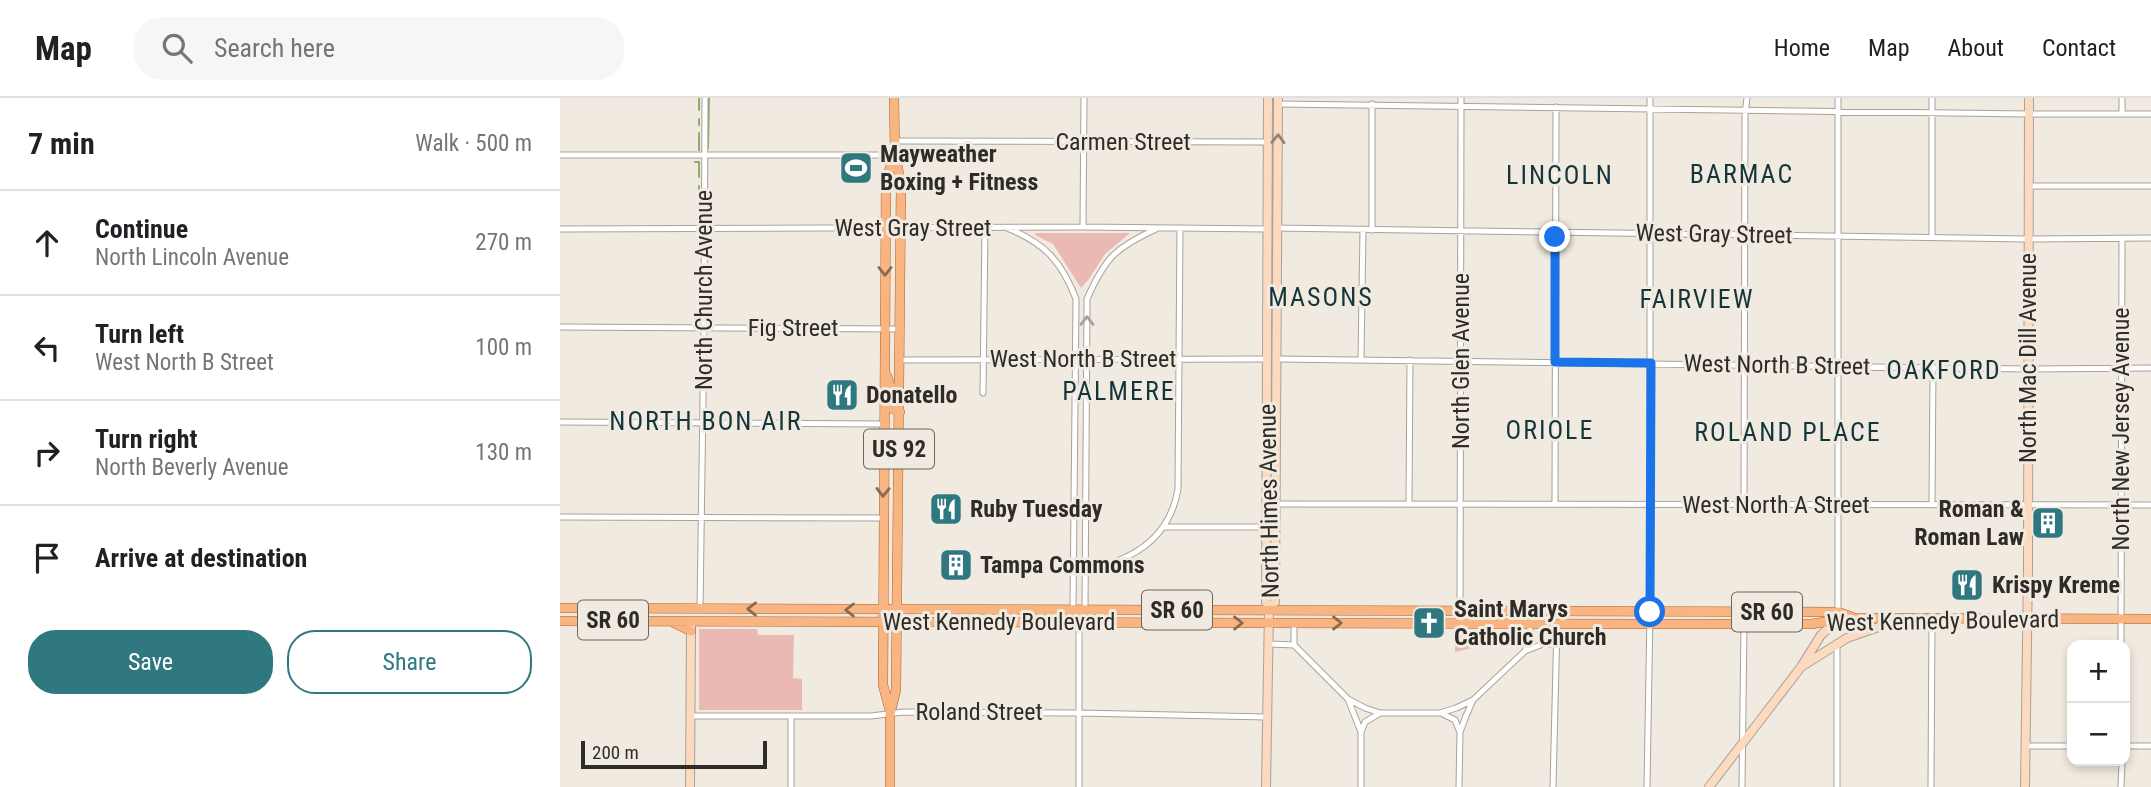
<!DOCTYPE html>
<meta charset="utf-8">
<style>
:root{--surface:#fff;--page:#f6f6f6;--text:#202124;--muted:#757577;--line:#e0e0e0;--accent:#307880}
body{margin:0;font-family:"Roboto Condensed",sans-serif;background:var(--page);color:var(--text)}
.controls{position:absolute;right:21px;bottom:21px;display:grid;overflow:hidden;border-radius:14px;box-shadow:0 4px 10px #0003}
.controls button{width:63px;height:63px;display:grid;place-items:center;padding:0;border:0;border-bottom:2px solid var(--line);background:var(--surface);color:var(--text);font:35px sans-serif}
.scale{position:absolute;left:21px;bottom:18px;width:186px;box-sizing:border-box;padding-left:7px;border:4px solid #2f2c28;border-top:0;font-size:19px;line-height:24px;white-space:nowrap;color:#2f2c28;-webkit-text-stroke:5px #f1eae0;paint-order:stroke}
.stop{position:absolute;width:21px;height:21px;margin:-16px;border:5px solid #1a73e8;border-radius:50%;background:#fff}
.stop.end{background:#1a73e8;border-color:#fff;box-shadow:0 2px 7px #0008}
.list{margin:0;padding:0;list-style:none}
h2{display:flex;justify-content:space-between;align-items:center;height:91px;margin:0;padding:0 28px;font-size:30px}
h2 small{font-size:23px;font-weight:400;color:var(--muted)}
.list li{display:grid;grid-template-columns:46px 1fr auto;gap:21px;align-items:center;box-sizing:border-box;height:105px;padding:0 28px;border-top:2px solid var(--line)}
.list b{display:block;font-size:26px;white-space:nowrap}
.list p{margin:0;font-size:23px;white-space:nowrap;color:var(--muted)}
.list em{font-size:23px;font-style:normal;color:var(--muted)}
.actions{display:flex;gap:14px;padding:21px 28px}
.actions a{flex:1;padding:16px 0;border:2px solid var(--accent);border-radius:28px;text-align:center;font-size:24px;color:var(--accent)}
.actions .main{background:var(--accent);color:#fff}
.icon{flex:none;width:38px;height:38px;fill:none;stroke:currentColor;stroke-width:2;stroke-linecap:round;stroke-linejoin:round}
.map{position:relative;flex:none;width:1591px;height:689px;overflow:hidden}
header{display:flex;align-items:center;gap:42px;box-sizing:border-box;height:98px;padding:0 35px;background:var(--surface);border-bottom:2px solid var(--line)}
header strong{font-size:33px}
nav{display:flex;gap:38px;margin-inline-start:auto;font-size:24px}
.search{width:490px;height:63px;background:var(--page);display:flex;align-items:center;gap:18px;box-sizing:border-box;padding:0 24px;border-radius:28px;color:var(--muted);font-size:26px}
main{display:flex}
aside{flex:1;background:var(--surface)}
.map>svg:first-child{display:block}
.green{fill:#ebb9b3}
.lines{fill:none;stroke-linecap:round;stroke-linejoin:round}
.stream{stroke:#8eab6d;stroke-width:2}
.street-casing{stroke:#a8a299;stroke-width:7}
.secondary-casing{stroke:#a8a299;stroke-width:10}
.primary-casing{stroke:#af642b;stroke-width:10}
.street{stroke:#fff;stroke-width:5}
.secondary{stroke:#fcdac0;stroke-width:8}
.primary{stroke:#f8b481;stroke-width:9}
.oneway{stroke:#968374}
.oneway2{stroke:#896950}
.oneway3{stroke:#a1a09e}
.route{stroke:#1a73e8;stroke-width:9}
.labels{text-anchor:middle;stroke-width:6;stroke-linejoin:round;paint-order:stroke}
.shield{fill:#f1eae0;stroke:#69655f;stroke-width:2}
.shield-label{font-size:23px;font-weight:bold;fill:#2f2c28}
.street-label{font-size:24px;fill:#2f2c28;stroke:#f1eae0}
.poi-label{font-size:24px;font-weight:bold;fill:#2f2c28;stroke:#f1eae0;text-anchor:start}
.neighbourhood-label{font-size:26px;letter-spacing:2px;fill:#14363a;stroke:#f1eae0}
</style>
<header>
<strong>Map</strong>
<div class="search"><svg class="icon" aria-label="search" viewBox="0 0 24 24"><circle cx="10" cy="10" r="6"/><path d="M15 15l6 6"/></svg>Search here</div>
<nav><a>Home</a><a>Map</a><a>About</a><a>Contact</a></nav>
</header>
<main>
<aside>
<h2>7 min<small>Walk · 500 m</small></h2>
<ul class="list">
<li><svg class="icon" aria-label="ahead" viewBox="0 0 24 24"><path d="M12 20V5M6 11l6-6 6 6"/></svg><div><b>Continue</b><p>North Lincoln Avenue</p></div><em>270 m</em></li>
<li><svg class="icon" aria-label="left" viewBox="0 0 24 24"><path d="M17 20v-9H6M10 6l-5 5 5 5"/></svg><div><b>Turn left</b><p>West North B Street</p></div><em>100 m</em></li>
<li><svg class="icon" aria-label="right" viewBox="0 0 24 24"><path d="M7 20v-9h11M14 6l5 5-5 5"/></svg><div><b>Turn right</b><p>North Beverly Avenue</p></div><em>130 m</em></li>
<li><svg class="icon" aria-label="arrive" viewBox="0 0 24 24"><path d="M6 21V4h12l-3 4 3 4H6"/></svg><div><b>Arrive at destination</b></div></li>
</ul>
<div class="actions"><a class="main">Save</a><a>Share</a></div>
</aside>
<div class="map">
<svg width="1591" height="689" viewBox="0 0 1591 689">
<rect width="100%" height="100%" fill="#f1eae0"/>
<!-- green -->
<path class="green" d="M476 135H570L545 156 529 181 521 190 493 146 475 137Z
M139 531H197L198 537H234L233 580 242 581V612H139Z
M895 533H913L912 550 895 554Z"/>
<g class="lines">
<!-- stream -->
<path class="stream" d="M139 0V12
M139 21V27
M139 35V52
M148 50 149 0
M135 64H139V79
M139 102V88
M139 115V106"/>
<defs>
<path id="street" d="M1562 0V16
M718 6 1469 16H1591
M335 43 708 44
M0 57H335
M1468 88H1591
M523 129 524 0
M447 130C485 145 502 164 516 201L513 512
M716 130 1468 141 1591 140
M0 131 523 129 707 131
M812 132V6
M1372 139V0
M0 229 340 231
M717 261 1468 271 1591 270
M801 261 803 132
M340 262 707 261
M423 295 425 129
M0 324 324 326
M716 406 1591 407
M849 406 850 262
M995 406 996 9
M1184 407 1185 16 1187 0
M1372 407 1373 269
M0 419 323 420
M605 429H707
M514 474C528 469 543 468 557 463 591 450 612 427 618 391L620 130
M140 511 144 230 145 0
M525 512 527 201C545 160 555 150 596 131
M1278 514V0
M519 525V689
M900 525 901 0
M1277 545V689
M707 546 734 547 788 601 801 634V689
M734 547V525
M1561 547 1562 141
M965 553 983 546H996
M788 601 805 610 820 615H880L896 610 913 602
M883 616 895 622 899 632
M130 618H311L343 614 519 615 707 619
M801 634 805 624 820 615
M1466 648H1512
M1565 648H1591
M231 689V618
M899 689 900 634 906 618 913 602 965 553 970 539V526
M993 689 997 526
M1087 689 1090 514V0
M1182 689 1184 525
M1371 689 1372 520
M1561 689 1562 663"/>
<path id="secondary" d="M709 512 715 504 718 0
M1244 567 1287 540 1339 522
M130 689 131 529
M706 689 709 512 706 504 708 0
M1149 689 1241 569 1261 537 1270 529 1284 523
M1465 689 1468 470 1469 0"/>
<path id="primary" d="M327 278 331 291 333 311 340 314
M0 510 1278 514 1292 519
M0 523 1090 526H1251L1293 520 1591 521
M114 525 131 533
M330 613 323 587 326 82 334 58
M330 689V616L336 592 341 85 335 57 334 0"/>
</defs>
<!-- street casing -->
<use href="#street" class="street-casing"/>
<!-- secondary casing -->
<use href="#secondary" class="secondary-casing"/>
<!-- primary casing -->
<use href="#primary" class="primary-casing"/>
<!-- street -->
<use href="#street" class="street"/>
<!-- secondary -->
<use href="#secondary" class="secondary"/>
<!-- primary -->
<use href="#primary" class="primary"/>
</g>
<!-- one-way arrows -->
<defs><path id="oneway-chevron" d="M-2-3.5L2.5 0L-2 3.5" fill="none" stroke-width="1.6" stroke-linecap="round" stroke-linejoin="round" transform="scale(1.75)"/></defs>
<use class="oneway" href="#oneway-chevron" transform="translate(718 41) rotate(-89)"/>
<g class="oneway2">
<use href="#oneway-chevron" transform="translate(325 173) rotate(90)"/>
<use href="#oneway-chevron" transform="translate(323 394) rotate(91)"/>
<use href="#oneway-chevron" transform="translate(192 511) rotate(-179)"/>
<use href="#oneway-chevron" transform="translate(290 512) rotate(-180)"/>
<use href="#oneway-chevron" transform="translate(678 525)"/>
<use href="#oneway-chevron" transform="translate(777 525)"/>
</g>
<use class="oneway3" href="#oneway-chevron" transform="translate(527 223) rotate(-90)"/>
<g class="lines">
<!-- route -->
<path class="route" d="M995 139V264L1091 265 1090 514"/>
</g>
<!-- icons -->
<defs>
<symbol id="stadium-square" viewBox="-11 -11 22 22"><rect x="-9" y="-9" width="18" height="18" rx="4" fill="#307880" stroke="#f1eae0"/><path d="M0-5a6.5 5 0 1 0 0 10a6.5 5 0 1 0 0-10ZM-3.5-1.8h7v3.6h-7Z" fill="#fff"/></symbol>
<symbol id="restaurant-square" viewBox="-11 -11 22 22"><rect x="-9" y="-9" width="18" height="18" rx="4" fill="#307880" stroke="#f1eae0"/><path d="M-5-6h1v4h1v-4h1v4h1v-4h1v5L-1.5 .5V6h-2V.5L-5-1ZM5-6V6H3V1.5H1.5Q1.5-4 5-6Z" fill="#fff"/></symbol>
<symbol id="building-square" viewBox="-11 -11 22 22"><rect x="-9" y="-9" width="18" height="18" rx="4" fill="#307880" stroke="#f1eae0"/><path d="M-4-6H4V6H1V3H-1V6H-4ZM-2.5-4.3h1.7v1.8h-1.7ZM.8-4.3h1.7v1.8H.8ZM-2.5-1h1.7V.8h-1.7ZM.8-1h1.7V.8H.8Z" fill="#fff"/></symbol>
<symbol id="church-square" viewBox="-11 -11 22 22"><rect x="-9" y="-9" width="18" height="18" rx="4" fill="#307880" stroke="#f1eae0"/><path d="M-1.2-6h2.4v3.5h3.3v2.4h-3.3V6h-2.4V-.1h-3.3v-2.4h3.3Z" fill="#fff"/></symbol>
</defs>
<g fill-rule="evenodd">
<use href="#stadium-square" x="277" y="51" width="38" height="38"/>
<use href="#restaurant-square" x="263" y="278" width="38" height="38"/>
<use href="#restaurant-square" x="367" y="392" width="38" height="38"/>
<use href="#building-square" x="1469" y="406" width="38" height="38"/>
<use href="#building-square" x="377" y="448" width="38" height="38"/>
<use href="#restaurant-square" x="1388" y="468" width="38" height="38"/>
<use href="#church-square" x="850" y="506" width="38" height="38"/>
</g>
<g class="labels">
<!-- shield labels -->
<g class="shield">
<rect x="304" y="331.5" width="70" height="39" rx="5"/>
<rect x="582" y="492.5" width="70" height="39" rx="5"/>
<rect x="1172" y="494.5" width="70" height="39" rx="5"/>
<rect x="18" y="502.5" width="70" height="39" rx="5"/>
</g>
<g class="shield-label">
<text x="339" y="359">US 92</text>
<text x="617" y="520">SR 60</text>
<text x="1207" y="522">SR 60</text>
<text x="53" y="530">SR 60</text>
</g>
<!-- street labels -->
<g class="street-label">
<text x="563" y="52">Carmen Street</text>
<text x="353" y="138">West Gray Street</text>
<text transform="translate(1154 136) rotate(1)" y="8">West Gray Street</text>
<text transform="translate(144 192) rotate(-90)" y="8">North Church Avenue</text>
<text x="233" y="238">Fig Street</text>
<text transform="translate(1468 260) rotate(-90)" y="8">North Mac Dill Avenue</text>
<text x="523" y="269">West North B Street</text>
<text transform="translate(901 263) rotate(-90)" y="8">North Glen Avenue</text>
<text transform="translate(1217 267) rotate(1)" y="8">West North B Street</text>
<text transform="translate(1561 331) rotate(-90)" y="8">North New Jersey Avenue</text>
<text transform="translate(709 403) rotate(-91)" y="8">North Himes Avenue</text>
<text x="1216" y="415">West North A Street</text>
<text transform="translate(1383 523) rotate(-1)" y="8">West Kennedy Boulevard</text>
<text x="439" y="532">West Kennedy Boulevard</text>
<text x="419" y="622">Roland Street</text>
</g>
<!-- poi labels -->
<g class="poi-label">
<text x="320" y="64">Mayweather<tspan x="320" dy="28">Boxing + Fitness</tspan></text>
<text x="306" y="305">Donatello</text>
<text x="410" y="419">Ruby Tuesday</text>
<text x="1464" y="419" text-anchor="end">Roman &amp;<tspan x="1464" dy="28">Roman Law</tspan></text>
<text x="420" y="475">Tampa Commons</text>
<text x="1432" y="495">Krispy Kreme</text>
<text x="894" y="519">Saint Marys<tspan x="894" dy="28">Catholic Church</tspan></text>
</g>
<!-- neighbourhood labels -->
<g class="neighbourhood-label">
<text x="1182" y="85">BARMAC</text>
<text x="1000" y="86">LINCOLN</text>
<text x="761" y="208">MASONS</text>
<text x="1137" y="210">FAIRVIEW</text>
<text x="1384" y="281">OAKFORD</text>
<text x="559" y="302">PALMERE</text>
<text x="146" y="332">NORTH BON AIR</text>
<text x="990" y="341">ORIOLE</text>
<text x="1228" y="343">ROLAND PLACE</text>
</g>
</g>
</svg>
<div class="controls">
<button>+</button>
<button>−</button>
</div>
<div class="scale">200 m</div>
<div class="stop" style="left:1090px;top:514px"></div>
<div class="stop end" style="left:995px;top:139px"></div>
</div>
</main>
